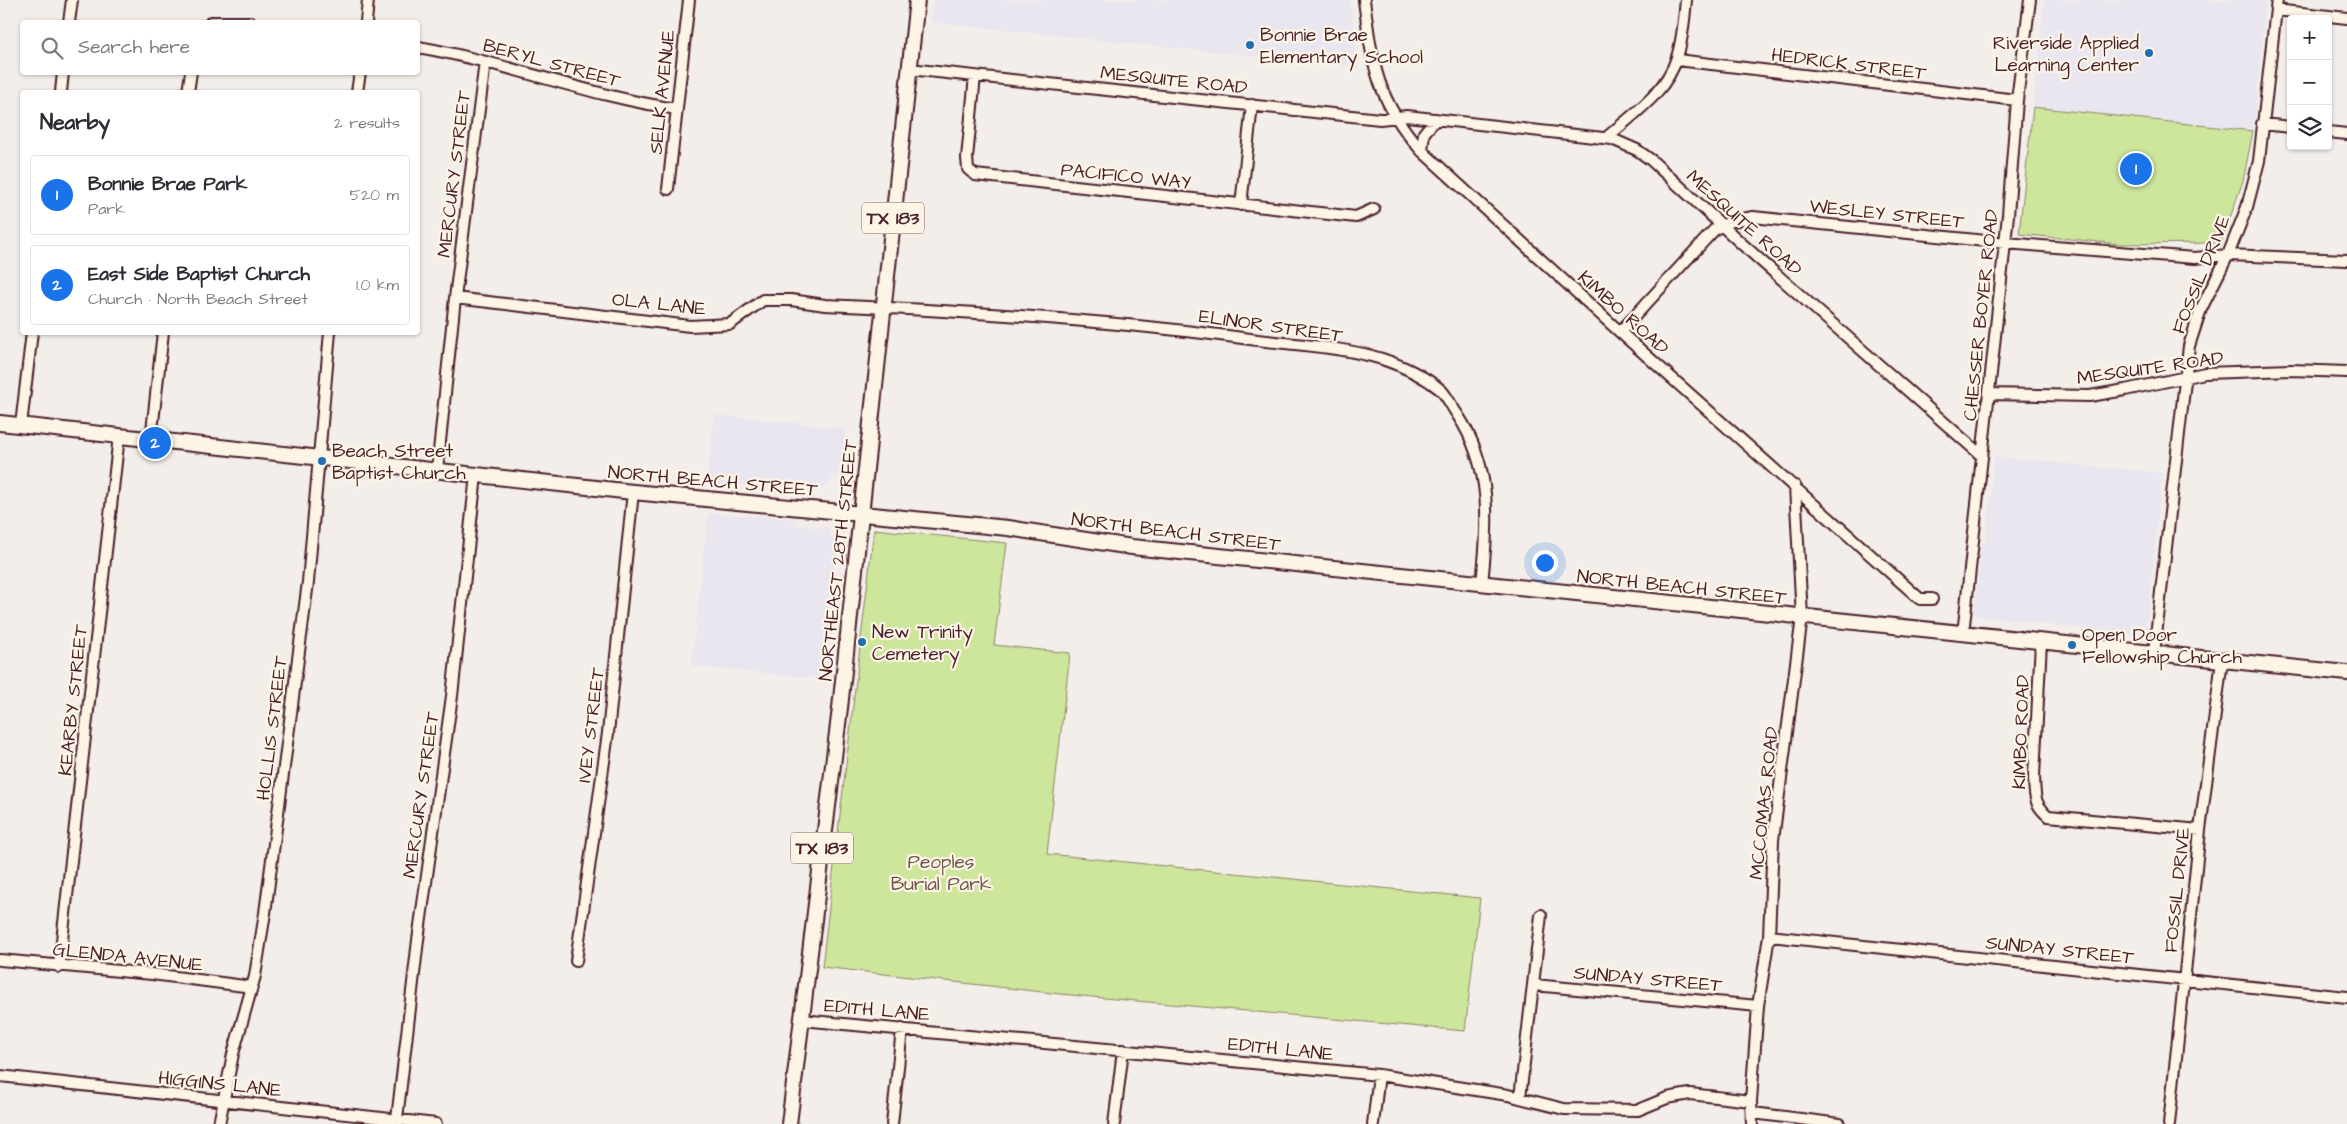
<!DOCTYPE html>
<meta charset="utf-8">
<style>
:root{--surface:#fff;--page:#f2f2f3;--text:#2b2b33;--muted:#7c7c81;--line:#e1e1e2;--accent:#1a73e8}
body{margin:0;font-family:"Architects Daughter",sans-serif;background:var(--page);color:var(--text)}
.controls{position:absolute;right:15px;top:15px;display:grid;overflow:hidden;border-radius:5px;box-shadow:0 1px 4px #0004}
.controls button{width:45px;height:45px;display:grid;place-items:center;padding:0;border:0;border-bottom:1px solid var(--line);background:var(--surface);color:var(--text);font:25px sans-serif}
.you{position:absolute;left:1544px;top:562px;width:18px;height:18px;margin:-12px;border:4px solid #fff;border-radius:50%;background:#1a73e8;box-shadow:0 0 0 8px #1a73e833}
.badge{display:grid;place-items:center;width:32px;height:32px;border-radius:50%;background:var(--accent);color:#fff;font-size:16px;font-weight:700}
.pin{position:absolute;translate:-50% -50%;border:2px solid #fff;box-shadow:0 1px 5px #0006}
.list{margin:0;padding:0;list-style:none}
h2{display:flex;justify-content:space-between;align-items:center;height:65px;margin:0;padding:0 20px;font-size:21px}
h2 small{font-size:16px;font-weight:400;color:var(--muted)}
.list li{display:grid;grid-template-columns:32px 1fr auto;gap:15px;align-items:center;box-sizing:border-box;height:80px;margin:0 10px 10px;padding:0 10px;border:1px solid var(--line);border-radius:5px}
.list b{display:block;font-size:19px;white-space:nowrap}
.list p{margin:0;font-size:16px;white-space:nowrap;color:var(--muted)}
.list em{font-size:16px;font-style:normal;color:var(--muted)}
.icon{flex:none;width:28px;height:28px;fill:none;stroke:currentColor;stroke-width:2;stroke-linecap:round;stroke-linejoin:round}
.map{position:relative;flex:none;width:2347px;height:1124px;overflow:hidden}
.search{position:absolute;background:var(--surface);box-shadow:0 1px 4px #0004;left:20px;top:20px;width:400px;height:55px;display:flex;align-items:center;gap:12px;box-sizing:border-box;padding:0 18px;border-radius:5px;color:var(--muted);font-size:19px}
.panel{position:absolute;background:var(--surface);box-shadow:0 1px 4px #0004;left:20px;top:90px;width:400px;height:245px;border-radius:5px}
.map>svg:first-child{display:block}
.built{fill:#e9e6ef}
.green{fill:#cde69c;stroke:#8c8264}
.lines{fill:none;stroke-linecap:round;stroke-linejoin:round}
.minor-casing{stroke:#4a1f2b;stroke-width:14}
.major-casing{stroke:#4a1f2b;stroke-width:18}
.minor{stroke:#fcf5e5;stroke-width:10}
.major{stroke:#fcf5e5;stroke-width:14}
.poi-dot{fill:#1f6fb2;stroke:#fcf5e5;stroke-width:2}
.labels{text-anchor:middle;stroke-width:4.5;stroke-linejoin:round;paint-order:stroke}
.shield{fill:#fcf5e5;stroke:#7f5f63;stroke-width:1}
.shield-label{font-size:18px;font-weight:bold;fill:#4a1f2b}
.poi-label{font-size:19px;fill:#4a1f2b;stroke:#fcf5e5;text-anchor:start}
.street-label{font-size:19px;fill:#4a1f2b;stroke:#fcf5e5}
.park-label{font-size:19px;fill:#6b5147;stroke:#fcf5e5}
</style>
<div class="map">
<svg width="2347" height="1124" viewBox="0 0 2347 1124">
<rect width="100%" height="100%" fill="#f3eeea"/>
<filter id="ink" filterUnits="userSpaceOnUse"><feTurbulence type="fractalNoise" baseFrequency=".02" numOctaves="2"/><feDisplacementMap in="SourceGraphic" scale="10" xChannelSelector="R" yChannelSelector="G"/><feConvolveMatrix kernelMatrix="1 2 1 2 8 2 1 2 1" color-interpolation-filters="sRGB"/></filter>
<g filter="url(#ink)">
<!-- built -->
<path class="built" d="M933 0H1350L1359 67 930 22Z
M2044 0H2266L2253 131 2033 107Z
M714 415 846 428 840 476H833L830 483 822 489 707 483Z
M1994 457 2162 473 2146 636 1979 616 1974 613 1982 544H1986Z
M708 513 796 519 795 525 830 529 829 538 837 539 823 679 691 666Z"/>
<!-- green -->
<path class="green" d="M2033 107 2253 131 2243 181 2221 243 2120 244 2019 234Z
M874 529 1007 543 994 645 1070 653 1047 854 1480 898 1465 1031 1060 994 822 967Z"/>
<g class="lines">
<defs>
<path id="minor" d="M1364 0C1372 63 1377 102 1422 151L1620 332 1920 599H1932
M2276 10 2347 18
M69 22 72 0
M211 22H250
M366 22 368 0
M418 47C505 62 588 96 677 109
M1677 60 2017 100
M909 69 1380 119 1407 116 1612 139 1637 150 1651 160 1742 244 1982 456
M975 76 967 158 968 169 975 175 1356 217 1374 209
M61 92 63 72
M188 92 191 72
M357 92 360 72
M2262 124 2291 127
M2328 132 2347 134
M1606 138C1632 115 1667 92 1677 57 1683 39 1684 19 1686 0
M1422 151 1424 133 1436 119
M668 189 689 0
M1241 205 1252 105
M455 298 690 326 730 324 763 300H791L825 305C966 311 1109 320 1250 339 1293 345 1340 346 1382 359 1403 366 1424 376 1441 390 1447 396 1452 407 1457 414 1493 468 1488 522 1482 584
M1620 332 1715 229 1732 221 1753 217 2005 243 2195 258 2228 255 2347 260
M1989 394 2090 396 2125 390 2205 373 2291 370 2347 372
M21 425 32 332
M151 440 163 332
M437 470 455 298 485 62
M1963 634 2008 215 2017 100 2030 0
M2041 642 2034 776C2035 795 2033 803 2048 816L2200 830
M2154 653 2189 346 2201 309 2228 255 2247 207 2259 161 2277 0
M1769 936 2347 997
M0 960 152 974 252 987
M576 961 608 733 633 492
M59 967 119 436
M1534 985 1758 1006
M802 1020 1379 1075 1508 1095 1564 1109 1638 1110 1667 1098 1690 1094 1751 1101
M0 1076 436 1124
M1520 1098 1541 915
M1753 1113 1840 1124
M397 1119 418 940 452 696 476 475
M219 1124 233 1054 255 976 265 913 308 582 330 332
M892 1124 902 1029
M1114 1124 1123 1050
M1373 1124 1379 1075
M1752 1124 1751 1101 1758 1006 1769 936 1773 840 1802 617 1795 486
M2169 1124 2200 830 2222 660"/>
<path id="major" d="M0 423 633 492 1008 528 1132 547 2347 673
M789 1124 840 708 917 0"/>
</defs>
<!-- minor casing -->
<use href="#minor" class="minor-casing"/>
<!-- major casing -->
<use href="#major" class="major-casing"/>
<!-- minor -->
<use href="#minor" class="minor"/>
<!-- major -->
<use href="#major" class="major"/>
</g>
</g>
<!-- markers -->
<g class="poi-dot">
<circle cx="1250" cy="45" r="5"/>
<circle cx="2149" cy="53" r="5"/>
<circle cx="322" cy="461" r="5"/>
<circle cx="862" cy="642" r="5"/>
<circle cx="2072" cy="645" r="5"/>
</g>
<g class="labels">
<!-- shield labels -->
<g class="shield">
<rect x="862" y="202.5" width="62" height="31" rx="4"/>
<rect x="791" y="832.5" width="62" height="31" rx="4"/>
</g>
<g class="shield-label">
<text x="893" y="224">TX 183</text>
<text x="822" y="854">TX 183</text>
</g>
<!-- poi labels -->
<g class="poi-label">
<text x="1260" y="41">Bonnie Brae<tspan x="1260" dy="22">Elementary School</tspan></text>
<text x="2139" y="49" text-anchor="end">Riverside Applied<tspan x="2139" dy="22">Learning Center</tspan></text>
<text x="332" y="457">Beach Street<tspan x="332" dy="22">Baptist Church</tspan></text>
<text x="872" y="638">New Trinity<tspan x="872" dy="22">Cemetery</tspan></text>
<text x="2082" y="641">Open Door<tspan x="2082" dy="22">Fellowship Church</tspan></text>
</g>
<!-- street labels -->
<g class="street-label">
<text transform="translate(552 62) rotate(15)" y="7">BERYL STREET</text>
<text transform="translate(1849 63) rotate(7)" y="7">HEDRICK STREET</text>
<text transform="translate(1174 79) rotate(6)" y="7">MESQUITE ROAD</text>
<text transform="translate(661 92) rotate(-84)" y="7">SELK AVENUE</text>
<text transform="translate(453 174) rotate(-83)" y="7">MERCURY STREET</text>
<text transform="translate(1126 175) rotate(6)" y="7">PACIFICO WAY</text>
<text transform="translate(1887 213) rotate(6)" y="7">WESLEY STREET</text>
<text transform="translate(1745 222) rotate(42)" y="7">MESQUITE ROAD</text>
<text transform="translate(2200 274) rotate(-68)" y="7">FOSSIL DRIVE</text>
<text transform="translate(659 303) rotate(6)" y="7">OLA LANE</text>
<text transform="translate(1624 312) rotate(42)" y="7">KIMBO ROAD</text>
<text transform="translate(1980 315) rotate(-84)" y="7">CHESSER BOYER ROAD</text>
<text transform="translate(1271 325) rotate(8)" y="7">ELINOR STREET</text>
<text transform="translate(2150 367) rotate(-8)" y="7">MESQUITE ROAD</text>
<text transform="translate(713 480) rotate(5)" y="7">NORTH BEACH STREET</text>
<text transform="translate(1176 531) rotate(7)" y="7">NORTH BEACH STREET</text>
<text transform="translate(837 560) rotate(-84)" y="7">NORTHEAST 28TH STREET</text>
<text transform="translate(1682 586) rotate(6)" y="7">NORTH BEACH STREET</text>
<text transform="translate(72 700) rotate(-84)" y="7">KEARBY STREET</text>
<text transform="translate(590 725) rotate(-83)" y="7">IVEY STREET</text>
<text transform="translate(271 728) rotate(-83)" y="7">HOLLIS STREET</text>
<text transform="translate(2020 732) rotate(-88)" y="7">KIMBO ROAD</text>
<text transform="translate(420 795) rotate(-82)" y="7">MERCURY STREET</text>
<text transform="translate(1763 803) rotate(-84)" y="7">MCCOMAS ROAD</text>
<text transform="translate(2176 890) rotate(-84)" y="7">FOSSIL DRIVE</text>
<text transform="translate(2060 949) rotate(6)" y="7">SUNDAY STREET</text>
<text transform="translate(128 956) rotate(6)" y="7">GLENDA AVENUE</text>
<text transform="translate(1648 978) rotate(5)" y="7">SUNDAY STREET</text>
<text transform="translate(877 1009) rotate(5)" y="7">EDITH LANE</text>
<text transform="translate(1281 1048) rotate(6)" y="7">EDITH LANE</text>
<text transform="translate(220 1083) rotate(6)" y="7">HIGGINS LANE</text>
</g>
<!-- park labels -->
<g class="park-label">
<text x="941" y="868">Peoples<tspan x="941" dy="22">Burial Park</tspan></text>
</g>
</g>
</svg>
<div class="controls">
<button>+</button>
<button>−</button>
<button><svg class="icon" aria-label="layers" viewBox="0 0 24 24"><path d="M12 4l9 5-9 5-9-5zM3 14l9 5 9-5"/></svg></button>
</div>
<div class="you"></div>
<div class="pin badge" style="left:2136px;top:169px">1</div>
<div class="pin badge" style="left:155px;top:443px">2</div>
<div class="search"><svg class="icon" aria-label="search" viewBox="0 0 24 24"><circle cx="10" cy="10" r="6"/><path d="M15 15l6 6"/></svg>Search here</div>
<section class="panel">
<h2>Nearby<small>2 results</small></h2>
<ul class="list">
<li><span class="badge">1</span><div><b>Bonnie Brae Park</b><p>Park</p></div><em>520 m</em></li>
<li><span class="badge">2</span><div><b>East Side Baptist Church</b><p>Church · North Beach Street</p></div><em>1.0 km</em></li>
</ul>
</section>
</div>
